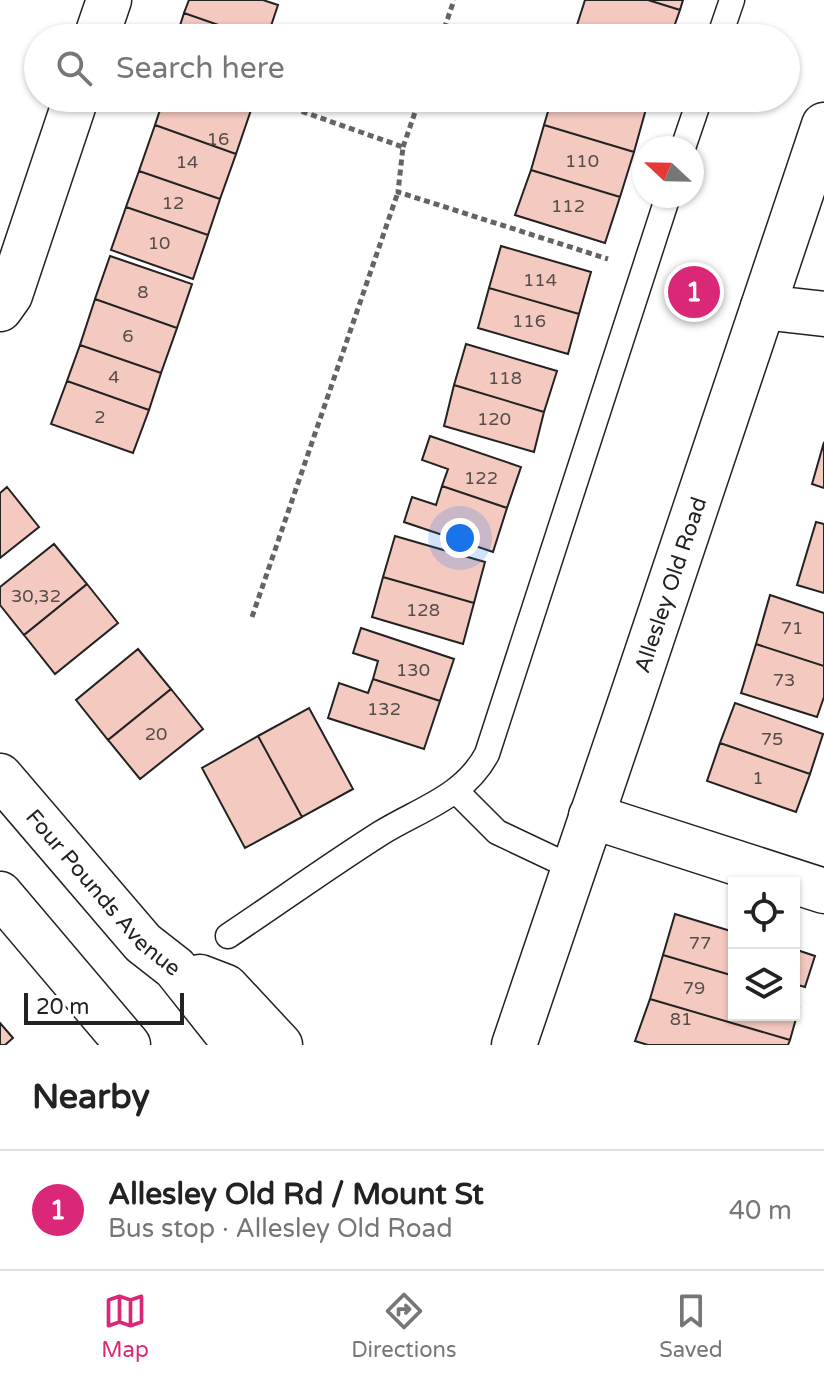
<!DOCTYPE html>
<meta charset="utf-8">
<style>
:root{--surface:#fff;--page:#f2f2f2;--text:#222;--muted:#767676;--line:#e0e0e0;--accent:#db2777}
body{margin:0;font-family:"Varela Round",sans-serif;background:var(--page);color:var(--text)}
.controls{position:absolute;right:24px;bottom:24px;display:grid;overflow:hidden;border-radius:0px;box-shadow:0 2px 6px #0004}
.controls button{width:72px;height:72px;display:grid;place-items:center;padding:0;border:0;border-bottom:2px solid var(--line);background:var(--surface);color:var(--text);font:40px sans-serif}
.compass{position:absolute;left:632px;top:136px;width:72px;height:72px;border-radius:50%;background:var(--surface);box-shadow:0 2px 6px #0004;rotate:292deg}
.scale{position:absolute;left:24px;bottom:20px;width:160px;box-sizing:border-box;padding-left:8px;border:4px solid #222;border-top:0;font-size:22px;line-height:28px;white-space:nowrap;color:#222;-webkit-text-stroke:6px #fff;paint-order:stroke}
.you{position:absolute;left:460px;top:538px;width:28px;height:28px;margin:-20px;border:6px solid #fff;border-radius:50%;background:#1a73e8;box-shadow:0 0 0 12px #1a73e833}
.badge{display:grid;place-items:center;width:52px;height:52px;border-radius:50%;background:var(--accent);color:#fff;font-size:26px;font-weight:700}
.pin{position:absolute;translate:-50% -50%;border:4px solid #fff;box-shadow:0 2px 8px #0006}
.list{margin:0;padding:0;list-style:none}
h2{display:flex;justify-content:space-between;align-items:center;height:104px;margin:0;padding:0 32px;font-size:34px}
h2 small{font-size:26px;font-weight:400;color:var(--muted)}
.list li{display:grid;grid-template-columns:52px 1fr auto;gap:24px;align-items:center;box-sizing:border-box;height:120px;padding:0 32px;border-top:2px solid var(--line)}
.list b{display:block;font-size:30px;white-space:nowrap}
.list p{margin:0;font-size:26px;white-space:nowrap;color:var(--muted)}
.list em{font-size:26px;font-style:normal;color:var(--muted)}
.icon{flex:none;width:44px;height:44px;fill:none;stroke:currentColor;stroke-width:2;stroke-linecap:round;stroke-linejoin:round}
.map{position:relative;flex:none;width:824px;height:1045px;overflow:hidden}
.search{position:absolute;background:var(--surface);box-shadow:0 2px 6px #0004;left:24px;right:24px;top:24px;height:88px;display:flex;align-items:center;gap:20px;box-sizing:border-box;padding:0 28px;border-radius:44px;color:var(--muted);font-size:30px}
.sheet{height:224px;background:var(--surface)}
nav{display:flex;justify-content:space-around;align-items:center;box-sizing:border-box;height:112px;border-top:2px solid var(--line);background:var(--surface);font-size:22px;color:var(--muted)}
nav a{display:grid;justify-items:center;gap:4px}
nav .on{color:var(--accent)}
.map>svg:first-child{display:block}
.building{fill:#f3c9c0;stroke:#222;stroke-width:2}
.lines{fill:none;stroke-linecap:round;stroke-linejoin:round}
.lane-casing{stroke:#222;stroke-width:27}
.street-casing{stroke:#222;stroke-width:47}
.secondary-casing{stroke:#222;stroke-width:47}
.path{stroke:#646464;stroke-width:5;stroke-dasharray:6 4;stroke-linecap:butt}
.lane{stroke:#fff;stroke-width:24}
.street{stroke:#fff;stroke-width:44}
.secondary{stroke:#fff;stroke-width:44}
.labels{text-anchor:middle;stroke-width:6;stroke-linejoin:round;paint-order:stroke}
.number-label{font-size:18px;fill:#564c4a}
.street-label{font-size:22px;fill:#222;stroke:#fff}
</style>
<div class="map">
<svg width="824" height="1045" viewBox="0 0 824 1045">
<rect width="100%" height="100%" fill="#fff"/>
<!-- building -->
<path class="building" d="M189 0H263L278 5 267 38H256L184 13Z
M585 0H648L680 10 670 38H616L577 25Z
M648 0H683L680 10Z
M184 13 256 38H176Z
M164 98H217L251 110 236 154 155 125Z
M552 98H609L646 109 634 152 544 125Z
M609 98H650L646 109Z
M155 125 236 154 220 199 139 171Z
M544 125 634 152 620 197 531 170Z
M531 170 620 197 605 243 515 215Z
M139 171 220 199 208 235 126 207Z
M126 207 208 235 193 279 111 250Z
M501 246 591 272 579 314 489 288Z
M110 256 192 284 177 328 95 299Z
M489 288 579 314 568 354 478 328Z
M95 299 177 328 161 373 80 345Z
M466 344 557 371 544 412 454 385Z
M80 345 161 373 149 410 67 381Z
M67 381 149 410 133 453 51 424Z
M454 385 544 412 534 452 444 426Z
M430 436 521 467 507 508 442 486 448 469 422 460Z
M824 442V488L812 484Z
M442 486 507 508 493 552 404 522 412 497 436 505Z
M7 487 39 527 0 558V493Z
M816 522 824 524V593L797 585Z
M395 536 485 562 474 603 383 577Z
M54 544 87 584 24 635 0 605V587Z
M383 577 474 603 463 644 372 617Z
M87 584 118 623 55 674 24 635Z
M770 595 824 613V666L756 644Z
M361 628 454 659 440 701 373 679 378 661 353 653Z
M756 644 824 666V697L817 717 741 693Z
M138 649 171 689 108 740 76 700Z
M373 679 440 701 424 749 328 718 339 683 368 693Z
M171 689 203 729 140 779 108 740Z
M735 703 823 734 810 774 720 743Z
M309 708 353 789 302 817 258 736Z
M258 736 302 817 245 848 202 768Z
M720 743 810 774 796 812 707 781Z
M675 914 734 932V976L663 955Z
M794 949 815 956 805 987 794 984Z
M663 955 734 976V1015H794V1007L799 1008 790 1040 650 999Z
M650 999 790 1040 788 1045H648L635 1041Z
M0 1023 13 1038 5 1045H0Z"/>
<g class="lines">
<defs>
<path id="lane" d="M719 38 732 0
M683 148 700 98
M457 792 497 832 573 868
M228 936C279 902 329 866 381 833 420 809 464 797 487 754L668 196"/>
<path id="street" d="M96 38 109 0
M763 307 824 314
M0 309 10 295 76 98
M591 816 824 891"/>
<g id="secondary">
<path id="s1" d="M0 776 143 943 175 968 236 1045"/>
<path d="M0 894 128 1045"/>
<path d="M200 977 226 987 280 1045"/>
<path id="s2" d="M514 1045C619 739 721 431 824 125"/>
</g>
</defs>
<!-- lane casing -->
<use href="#lane" class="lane-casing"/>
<!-- street casing -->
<use href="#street" class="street-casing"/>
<!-- secondary casing -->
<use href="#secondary" class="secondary-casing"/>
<!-- path -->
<path class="path" d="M441 38 454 0
M264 98 403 147 398 192 608 259
M403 147 420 98
M252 617 398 192"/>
<!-- lane -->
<use href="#lane" class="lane"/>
<!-- street -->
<use href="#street" class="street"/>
<!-- secondary -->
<use href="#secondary" class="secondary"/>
</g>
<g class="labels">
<!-- number labels -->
<g class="number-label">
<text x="218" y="145">16</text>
<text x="582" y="167">110</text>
<text x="187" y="168">14</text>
<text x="173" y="209">12</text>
<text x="568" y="212">112</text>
<text x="159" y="249">10</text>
<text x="540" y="286">114</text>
<text x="143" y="298">8</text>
<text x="529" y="327">116</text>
<text x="128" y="342">6</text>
<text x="114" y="383">4</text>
<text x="505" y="384">118</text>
<text x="100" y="423">2</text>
<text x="494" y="425">120</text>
<text x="481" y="484">122</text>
<text x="36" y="602">30,32</text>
<text x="423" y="616">128</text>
<text x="792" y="634">71</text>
<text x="413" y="676">130</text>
<text x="784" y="686">73</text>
<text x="384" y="715">132</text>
<text x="156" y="740">20</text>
<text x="772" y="745">75</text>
<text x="758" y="784">1</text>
<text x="700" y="949">77</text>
<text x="694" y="994">79</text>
<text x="681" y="1025">81</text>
</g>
<!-- street labels -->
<g class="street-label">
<text dy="8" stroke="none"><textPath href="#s2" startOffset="486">Allesley Old Road</textPath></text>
<text dy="8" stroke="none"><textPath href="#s1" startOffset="156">Four Pounds Avenue</textPath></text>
</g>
</g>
</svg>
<div class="controls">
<button><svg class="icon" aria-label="locate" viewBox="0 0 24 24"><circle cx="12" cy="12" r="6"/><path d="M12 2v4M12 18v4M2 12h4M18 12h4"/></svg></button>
<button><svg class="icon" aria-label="layers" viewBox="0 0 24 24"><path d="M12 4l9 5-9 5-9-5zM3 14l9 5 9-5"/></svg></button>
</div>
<svg class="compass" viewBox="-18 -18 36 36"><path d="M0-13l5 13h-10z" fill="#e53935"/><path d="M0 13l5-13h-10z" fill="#767676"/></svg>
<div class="scale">20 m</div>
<div class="you"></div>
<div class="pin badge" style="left:694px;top:292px">1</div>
<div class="search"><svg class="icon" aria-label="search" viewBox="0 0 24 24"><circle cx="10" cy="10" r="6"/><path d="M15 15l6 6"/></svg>Search here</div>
</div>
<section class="sheet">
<h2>Nearby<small></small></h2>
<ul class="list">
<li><span class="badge">1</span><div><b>Allesley Old Rd / Mount St</b><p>Bus stop · Allesley Old Road</p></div><em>40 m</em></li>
</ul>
</section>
<nav>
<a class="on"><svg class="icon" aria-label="map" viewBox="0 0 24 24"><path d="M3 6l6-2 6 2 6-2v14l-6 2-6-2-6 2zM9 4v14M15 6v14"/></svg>Map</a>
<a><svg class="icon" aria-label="directions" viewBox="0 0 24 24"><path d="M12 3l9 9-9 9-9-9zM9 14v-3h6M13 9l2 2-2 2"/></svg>Directions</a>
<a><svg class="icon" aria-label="saved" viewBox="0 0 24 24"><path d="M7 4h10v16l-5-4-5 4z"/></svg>Saved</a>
</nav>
